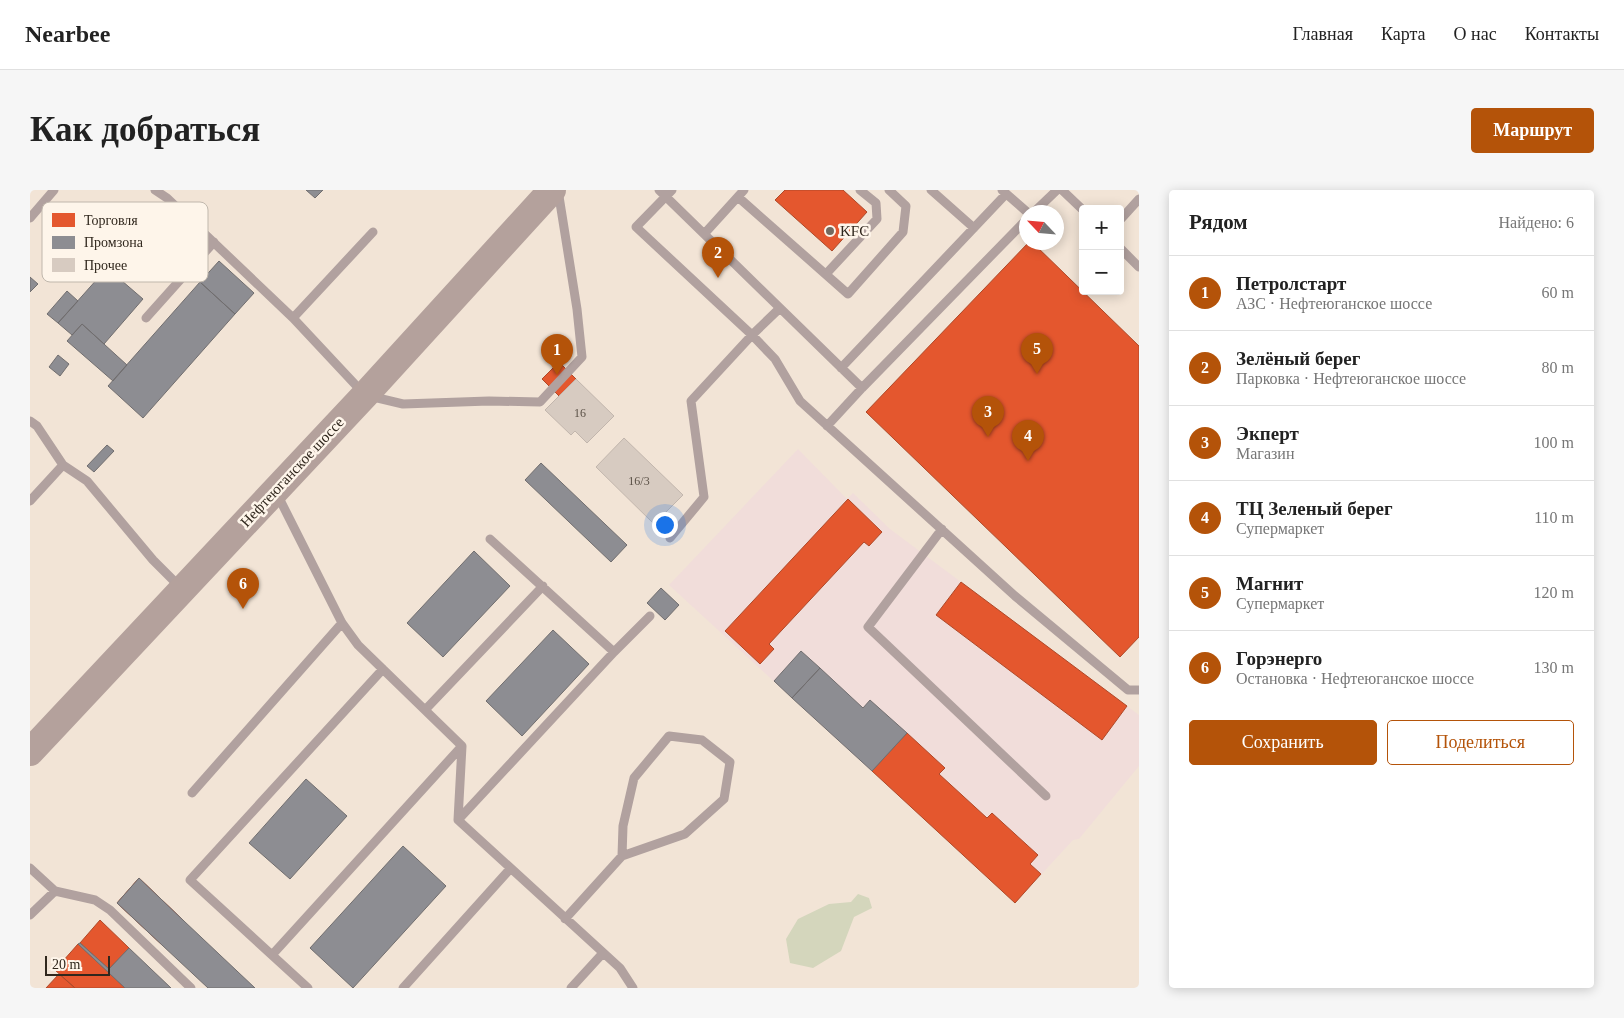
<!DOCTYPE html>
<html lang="ru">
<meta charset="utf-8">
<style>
:root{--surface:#fff;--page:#f6f6f6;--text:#222;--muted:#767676;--line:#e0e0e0;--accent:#b45309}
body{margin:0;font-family:"Times New Roman",serif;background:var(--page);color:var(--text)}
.controls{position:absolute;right:15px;top:15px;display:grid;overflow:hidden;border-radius:5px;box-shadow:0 2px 12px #0003}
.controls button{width:45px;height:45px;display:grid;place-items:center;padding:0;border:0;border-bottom:1px solid var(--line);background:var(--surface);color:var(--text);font:25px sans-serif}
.compass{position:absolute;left:989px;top:15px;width:45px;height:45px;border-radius:50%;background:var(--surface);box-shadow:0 2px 12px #0003;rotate:296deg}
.scale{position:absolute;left:15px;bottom:12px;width:65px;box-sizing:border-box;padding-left:5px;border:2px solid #30271d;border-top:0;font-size:14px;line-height:18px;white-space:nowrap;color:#30271d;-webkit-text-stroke:4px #fef5ea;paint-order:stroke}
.you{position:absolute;left:634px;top:334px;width:18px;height:18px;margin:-12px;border:4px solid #fff;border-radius:50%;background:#1a73e8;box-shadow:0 0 0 8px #1a73e833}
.badge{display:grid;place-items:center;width:32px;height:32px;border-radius:50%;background:var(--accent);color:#fff;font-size:16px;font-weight:700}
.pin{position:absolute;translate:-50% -41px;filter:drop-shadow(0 1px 2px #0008)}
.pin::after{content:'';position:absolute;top:26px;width:18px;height:15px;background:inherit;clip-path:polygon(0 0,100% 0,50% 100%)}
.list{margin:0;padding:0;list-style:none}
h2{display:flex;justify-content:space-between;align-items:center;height:65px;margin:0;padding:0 20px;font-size:21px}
h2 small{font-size:16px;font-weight:400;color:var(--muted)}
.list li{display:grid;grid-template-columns:32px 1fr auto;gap:15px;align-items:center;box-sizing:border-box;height:75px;padding:0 20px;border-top:1px solid var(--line)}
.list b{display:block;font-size:19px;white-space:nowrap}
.list p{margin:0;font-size:16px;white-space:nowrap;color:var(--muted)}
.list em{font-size:16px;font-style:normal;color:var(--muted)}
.actions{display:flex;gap:10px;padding:15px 20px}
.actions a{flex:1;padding:11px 0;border:1px solid var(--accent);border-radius:5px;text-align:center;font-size:18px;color:var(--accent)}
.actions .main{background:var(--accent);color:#fff}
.map{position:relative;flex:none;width:1109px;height:798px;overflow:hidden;border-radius:5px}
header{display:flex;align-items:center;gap:30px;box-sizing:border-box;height:70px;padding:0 25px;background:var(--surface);border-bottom:1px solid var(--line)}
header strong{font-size:24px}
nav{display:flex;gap:28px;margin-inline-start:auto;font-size:18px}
.intro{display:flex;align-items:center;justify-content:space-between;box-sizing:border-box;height:120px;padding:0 30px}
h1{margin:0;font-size:35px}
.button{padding:12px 22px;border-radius:5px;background:var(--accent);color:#fff;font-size:18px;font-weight:700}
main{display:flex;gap:30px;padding:0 30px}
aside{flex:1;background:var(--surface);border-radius:5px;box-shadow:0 2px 12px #0003}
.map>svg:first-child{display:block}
.commercial{fill:#f1ddda}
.green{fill:#d4d6bc}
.shops{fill:#e4572e;stroke:#ae4929}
.industry{fill:#8d8d92;stroke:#716e6f}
.building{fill:#d7cbc1;stroke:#c2b6ad}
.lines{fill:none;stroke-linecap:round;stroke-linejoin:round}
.service{stroke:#b1a19f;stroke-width:9}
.primary{stroke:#b4a19c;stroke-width:28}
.poi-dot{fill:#74695e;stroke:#fef5ea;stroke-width:2}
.labels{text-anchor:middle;stroke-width:5;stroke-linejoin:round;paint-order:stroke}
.number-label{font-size:12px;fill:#5a5046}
.poi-label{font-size:15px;fill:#30271d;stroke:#fef5ea;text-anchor:start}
.street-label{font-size:15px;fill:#30271d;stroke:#fef5ea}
.key{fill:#fef5ea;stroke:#c0b7ac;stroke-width:1}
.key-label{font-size:14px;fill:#30271d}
</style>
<header>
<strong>Nearbee</strong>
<nav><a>Главная</a><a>Карта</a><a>О нас</a><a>Контакты</a></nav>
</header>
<div class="intro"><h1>Как добраться</h1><a class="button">Маршрут</a></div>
<main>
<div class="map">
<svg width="1109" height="798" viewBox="0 0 1109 798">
<rect width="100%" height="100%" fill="#f2e4d6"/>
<!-- commercial -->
<path class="commercial" d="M768 259 817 309 823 303 860 339 1109 525V576L1049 649 1043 650 985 713 639 395Z"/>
<!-- green -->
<path class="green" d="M828 704 839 708 842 718 824 727 811 761 783 778 760 773 756 749 768 729 799 714 821 712Z"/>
<!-- shops -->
<path class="shops" d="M755 0H813L837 22 802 61 745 10Z
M999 52H1002L1109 156V447L1090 467 836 222Z
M529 172 546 189 529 206 512 189Z
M818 309 852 342 839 356 834 352 739 454 744 459 730 474 695 441Z
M931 392 1097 516 1072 550 906 425Z
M877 543 915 578 909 584 957 628 962 623 1008 665 1000 674 1011 684 985 713 842 581Z
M109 688 154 731 131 754 87 713Z
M70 730 99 758 79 779 50 753Z
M48 754 77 781 95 798H45L25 780Z
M29 784 45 798H16Z"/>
<!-- industry -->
<path class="industry" d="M276 0H293L285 8Z
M189 71 224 103 205 124 170 92Z
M77 78 113 109 74 154 52 134 42 145 28 133Z
M0 87 8 94 0 102Z
M170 92 205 124 113 228 78 196Z
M37 101 48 111 28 133 17 124Z
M52 134 97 175 83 191 37 151Z
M28 165 39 174 30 186 19 177Z
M77 255 84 261 64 282 57 276Z
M511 273 597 355 581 372 495 290Z
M444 361 480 396 413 467 377 433Z
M631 398 649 415 635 430 617 413Z
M523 440 559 474 492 546 456 511Z
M771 461 790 478 762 508 744 491Z
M790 478 833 518 840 510 877 543 842 581 762 508Z
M276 589 317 626 260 689 219 653Z
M373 656 416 696 323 798 280 758Z
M109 688 154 731 225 798H178L87 713Z
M50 753 79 779 99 758 141 798H95L48 754Z"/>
<!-- building -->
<path class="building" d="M546 189 584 226 557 253 545 241 541 245 515 220Z
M594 248 653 305 624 334 566 277Z"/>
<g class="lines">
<!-- service -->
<path class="service" d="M125 0 137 8 263 128 335 205 373 214 459 211 510 212 552 167 547 119 528 0
M629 0 832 198
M642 0 606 37 722 145 745 169 770 211 985 406 1098 500H1109
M901 0 944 38
M972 0 997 22
M1032 0 1053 20
M708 7 818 104 873 42 876 16 859 0
M1004 22 1027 0
M0 28 24 0
M1090 30 1109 9
M675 43 714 0
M1090 58 1109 77
M796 84 847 29 846 13 830 0
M116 128 184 52
M263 128 343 42
M811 178 976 4
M0 231 7 236 33 275 57 291 123 370 150 397
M797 236 832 198 996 30
M247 304 312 433 328 455 432 556 428 630 590 778 603 798
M0 311 33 275
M912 339 838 437 1016 606
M640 348 674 307 661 211 722 145 750 118
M460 349 584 462
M395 520 513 396
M162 603 312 433
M428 630 584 462 620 426
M0 678 25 701 65 710 80 720 161 798
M0 725 25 701
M535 729 592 666 655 644 694 609 700 572 672 550 639 546 604 588 593 636 592 666
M242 765 432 556
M278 798 160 690 353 479
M373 798 480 679
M541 798 573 763"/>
<!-- primary -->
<path class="primary" d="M0 562 335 205 522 0"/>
</g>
<!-- markers -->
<circle class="poi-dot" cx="800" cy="41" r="5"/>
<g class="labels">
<!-- number labels -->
<g class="number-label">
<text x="550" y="227">16</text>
<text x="609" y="295">16/3</text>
</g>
<!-- poi labels -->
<g class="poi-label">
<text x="810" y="46">KFC</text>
</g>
<!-- street labels -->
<g class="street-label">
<text transform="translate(262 282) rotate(-47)" y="5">Нефтеюганское шоссе</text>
</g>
</g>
<!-- legend -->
<rect x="12" y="12" width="166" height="80" rx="8" class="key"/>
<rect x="22" y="23" width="23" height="14" fill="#e4572e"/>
<rect x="22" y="46" width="23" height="13" fill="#8d8d92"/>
<rect x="22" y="68" width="23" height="14" fill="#d7cbc1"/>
<g class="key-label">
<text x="54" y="35">Торговля</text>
<text x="54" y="57">Промзона</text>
<text x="54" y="80">Прочее</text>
</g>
</svg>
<div class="controls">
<button>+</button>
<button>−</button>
</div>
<svg class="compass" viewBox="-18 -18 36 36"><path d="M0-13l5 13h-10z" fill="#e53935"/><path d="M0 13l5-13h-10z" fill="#767676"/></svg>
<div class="scale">20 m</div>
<div class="you"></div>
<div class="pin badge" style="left:527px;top:185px">1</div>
<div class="pin badge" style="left:688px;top:88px">2</div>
<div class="pin badge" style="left:958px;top:247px">3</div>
<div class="pin badge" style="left:998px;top:271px">4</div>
<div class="pin badge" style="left:1007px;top:184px">5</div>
<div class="pin badge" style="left:213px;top:419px">6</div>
</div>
<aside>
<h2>Рядом<small>Найдено: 6</small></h2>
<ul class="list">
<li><span class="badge">1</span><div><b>Петролстарт</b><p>АЗС · Нефтеюганское шоссе</p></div><em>60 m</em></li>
<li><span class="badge">2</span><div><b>Зелёный берег</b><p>Парковка · Нефтеюганское шоссе</p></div><em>80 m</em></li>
<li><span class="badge">3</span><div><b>Экперт</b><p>Магазин</p></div><em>100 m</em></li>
<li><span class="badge">4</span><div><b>ТЦ Зеленый берег</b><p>Супермаркет</p></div><em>110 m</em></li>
<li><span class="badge">5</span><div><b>Магнит</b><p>Супермаркет</p></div><em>120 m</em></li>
<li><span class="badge">6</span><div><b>Горэнерго</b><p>Остановка · Нефтеюганское шоссе</p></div><em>130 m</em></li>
</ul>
<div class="actions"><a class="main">Сохранить</a><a>Поделиться</a></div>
</aside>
</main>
